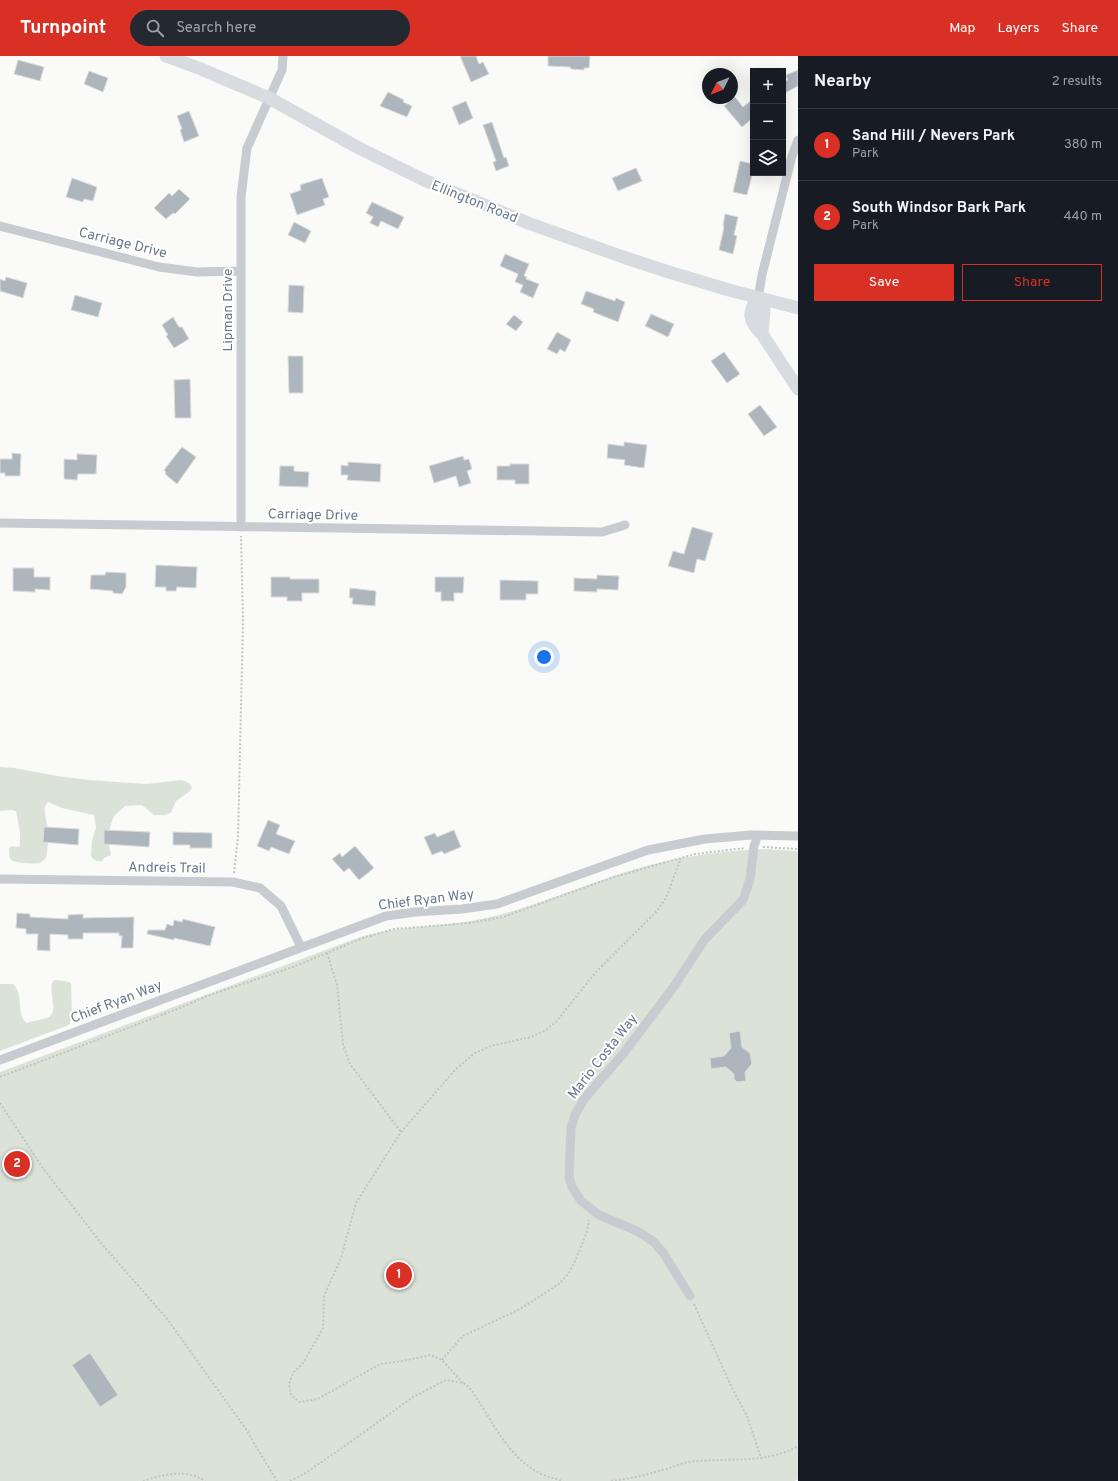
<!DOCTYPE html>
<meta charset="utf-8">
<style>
:root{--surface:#171b24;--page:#242831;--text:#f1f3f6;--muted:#9ea1a6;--line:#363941;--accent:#d93025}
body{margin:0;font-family:Overpass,sans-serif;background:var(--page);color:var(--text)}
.controls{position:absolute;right:12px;top:12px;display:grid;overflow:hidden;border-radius:0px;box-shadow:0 4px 16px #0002}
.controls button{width:36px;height:36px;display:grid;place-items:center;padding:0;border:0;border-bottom:1px solid var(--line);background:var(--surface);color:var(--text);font:20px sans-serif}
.compass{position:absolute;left:702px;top:12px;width:36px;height:36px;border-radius:50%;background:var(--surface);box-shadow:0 4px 16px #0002;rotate:228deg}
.you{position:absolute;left:544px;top:601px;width:14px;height:14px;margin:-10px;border:3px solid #fff;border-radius:50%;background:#1a73e8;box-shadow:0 0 0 6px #1a73e833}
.badge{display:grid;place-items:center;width:26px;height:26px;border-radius:50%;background:var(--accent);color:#fff;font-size:13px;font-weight:700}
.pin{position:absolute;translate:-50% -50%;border:2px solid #fff;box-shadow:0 1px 4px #0006}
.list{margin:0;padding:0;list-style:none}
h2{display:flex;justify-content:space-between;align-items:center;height:52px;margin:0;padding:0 16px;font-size:17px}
h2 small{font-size:13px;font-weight:400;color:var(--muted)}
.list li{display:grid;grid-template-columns:26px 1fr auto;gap:12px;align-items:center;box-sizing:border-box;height:72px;padding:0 16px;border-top:1px solid var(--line)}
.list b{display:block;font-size:15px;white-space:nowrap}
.list p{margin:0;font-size:13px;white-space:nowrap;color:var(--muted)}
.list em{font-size:13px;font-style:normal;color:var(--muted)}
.actions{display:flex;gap:8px;padding:12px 16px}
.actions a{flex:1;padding:9px 0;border:1px solid var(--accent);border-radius:0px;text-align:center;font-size:14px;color:var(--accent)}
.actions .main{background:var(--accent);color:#fff}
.icon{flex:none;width:22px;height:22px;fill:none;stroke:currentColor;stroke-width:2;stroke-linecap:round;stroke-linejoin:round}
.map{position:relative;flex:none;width:798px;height:1425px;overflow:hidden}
header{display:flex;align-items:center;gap:24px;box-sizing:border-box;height:56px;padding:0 20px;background:var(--accent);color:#fff}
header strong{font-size:19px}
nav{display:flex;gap:22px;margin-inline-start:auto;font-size:14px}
.search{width:280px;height:36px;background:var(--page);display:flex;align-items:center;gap:10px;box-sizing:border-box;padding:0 14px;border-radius:22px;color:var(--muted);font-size:15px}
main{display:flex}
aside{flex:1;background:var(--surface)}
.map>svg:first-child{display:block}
.green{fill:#dbe2d8}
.building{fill:#aeb6bd;stroke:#dcdcda}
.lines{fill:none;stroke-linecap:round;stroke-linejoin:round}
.path{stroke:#c1c4c6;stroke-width:2;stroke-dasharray:2 2;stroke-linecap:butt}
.street{stroke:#c8cbcf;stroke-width:9}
.secondary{stroke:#d8dce0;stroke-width:13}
.labels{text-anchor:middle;stroke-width:4;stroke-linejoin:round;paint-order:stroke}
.street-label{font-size:14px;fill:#687889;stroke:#fff}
</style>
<header>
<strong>Turnpoint</strong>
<div class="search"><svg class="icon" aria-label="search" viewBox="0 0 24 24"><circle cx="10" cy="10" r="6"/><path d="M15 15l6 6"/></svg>Search here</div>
<nav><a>Map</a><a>Layers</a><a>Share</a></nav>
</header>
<main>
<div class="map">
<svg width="798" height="1425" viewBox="0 0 798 1425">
<rect width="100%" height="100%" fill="#fafaf8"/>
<!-- green -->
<path class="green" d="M0 711 14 712 63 721 89 724 147 728 182 724 189 727 192 732 190 735 176 745 171 757 165 759H154L142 749 125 750 114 760 110 771 108 783 109 790 111 799 104 802 102 805C99 806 93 804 91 800L92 784 96 772 94 759 62 752 48 746C41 753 47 764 48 773 48 782 48 793 46 802L40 807C35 808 13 807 11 804 9 801 9 796 9 793L11 790 19 791 20 789V776L16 755 12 754 0 755Z
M764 793 798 795V1423L795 1425H0V1016L363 880C405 869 449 871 491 861 539 849 583 829 629 815 673 801 718 795 764 793Z
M54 924 65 925 71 927 72 962 69 969 0 995V928H13C24 937 16 962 27 967 32 965 46 963 49 961 60 953 46 934 54 924Z"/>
<!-- building -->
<path class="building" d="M460 0H476L479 8 483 6 489 18 471 26Z
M548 0H589L590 1 589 12H584V14L571 13 570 11 548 10Z
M18 4 44 11 40 25 14 18Z
M798 14V30L783 38V26L788 24 786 19Z
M89 15 108 22 103 36 84 28Z
M388 36 404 44 403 46 412 50 407 61 380 50Z
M735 41 743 51 753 43V62L742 71 724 50Z
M466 45 473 62 459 69 452 51Z
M189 55 199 80 184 86 180 74 182 73 177 60Z
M492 66 504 102 506 101 509 110 496 115 493 106 496 105 483 69Z
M740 105 753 108V116L747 139 733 136Z
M636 112 642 125 618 135 612 122Z
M72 122 97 131 93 145 84 143 83 146 66 141Z
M322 122 329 141 323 143 325 149 297 159 290 138 301 134 300 129Z
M179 133 190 143 175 158 173 157 166 163 154 152 169 137 172 140Z
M372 146 404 161 398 173 381 165 378 171 370 167 373 161 366 157Z
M725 158 738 161 734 179 737 180 733 198 719 194 724 171 723 169Z
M294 166 311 175 305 187 288 179Z
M505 198 529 208 524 220 527 221 526 223 539 228 533 242 520 236 523 229 515 226 518 218 500 210Z
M6 221 27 227 23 242 0 235V223L5 225Z
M289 229 304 230 303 257 288 256Z
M586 235 615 245 616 242 625 246 618 266 593 256 594 253 581 248Z
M75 239 102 247 98 261 71 254Z
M651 258 674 268 668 281 645 270Z
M514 259 523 266 516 275 506 268Z
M173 261 179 271H182L189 283 174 292 166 280 168 279 162 269Z
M557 276 571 284 565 296 560 293 557 298 547 293Z
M724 296 740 318 727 327 711 305Z
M288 300H303V337H289Z
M190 323 191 362H175L174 324Z
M760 349 777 371 764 380 748 358Z
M624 386 647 389 644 412 624 409 625 404 607 402 608 388 624 390Z
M182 391 196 401 177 428 165 418 166 416 164 414Z
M12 397 21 398 20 420H5V417H0V403H12Z
M77 398 97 399 96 418H78L77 424 64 423V403L77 404Z
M463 400 464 404 469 403 472 413 467 415 471 427 459 431 456 420 434 427 429 410Z
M348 406 381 408 380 426 347 424 348 419H341V409L348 410Z
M510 408H529V428H515V424H497V410H510Z
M280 410H294V415L309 416 308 431 279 430Z
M692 471 713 477 705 505 697 503 694 517 668 510 673 495 684 498Z
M156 509 197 511 196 532 177 531 176 535H166V531H155Z
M13 512H34V521H50V534L35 533V536L13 535Z
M106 516 126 517V531L122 538 113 537V535L90 533 91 519H105Z
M597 519 619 520 618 534 597 533V536L574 535V522L597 523Z
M271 521H290V523H319V537H302V545H287V541H271Z
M435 521H464L463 537H454V545H441V536H435Z
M500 524 538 525V538H526V544H500Z
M350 532 376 535 375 550 352 548 353 542H349Z
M268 764 280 769 276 778 295 785 289 798 271 791 269 795 257 790Z
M44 771 79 773 78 789 43 786Z
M104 774 150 776 149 791 104 788Z
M454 774 461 791 444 798 442 795 432 799 424 781 435 777 437 781Z
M173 776 212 777V792H190V789H173Z
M355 790 374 812 359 824 349 812 344 816 332 803 340 797 342 801Z
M17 857 30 858V861L68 863V859L83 858V862L134 861 133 892H121L122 880H119V877H83V883H68V879L50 878V895L37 894 38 878H26V873L16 872Z
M183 863 215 871 210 890 174 882V884L147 878 148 874H165L167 868 173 870 174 864 182 866Z
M740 975 742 991 750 997 752 1008 745 1016 746 1025 737 1026 734 1023V1018L726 1011 711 1013 710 1002 724 1000 731 992 729 977Z
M90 1297 118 1339 100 1351 72 1309Z"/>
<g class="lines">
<!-- path -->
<path class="path" d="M763 791 798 793
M234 817 238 781 243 565 241 480
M327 897 337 929 343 989 350 1008 401 1076
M0 1021 180 952 207 940 293 911 363 882 394 873 470 867 503 861 614 821 695 798 745 792
M0 1047 42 1111 101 1187 168 1264 248 1376 255 1389 277 1425
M694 1248 732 1332 747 1360 761 1402
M442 1304 463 1280 520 1253 559 1228 569 1217 575 1205 587 1176 589 1164
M463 1327 442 1304 431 1299 402 1305 380 1308 318 1343 299 1346 291 1339 289 1328 293 1317 303 1307 323 1272 324 1240 341 1202 356 1147 401 1076 456 1013 475 997 491 990 531 981 546 974 556 966 595 917 657 855 666 842 681 802
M143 1425C162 1419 186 1412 205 1425
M290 1425 304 1418 342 1392 413 1341 446 1324 463 1327 469 1331C489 1358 503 1393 531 1412 541 1419 552 1422 563 1425
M611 1425C631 1423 650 1418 669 1412 675 1410 682 1407 689 1406 726 1401 765 1409 798 1390"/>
<!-- street -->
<path class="street" d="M0 170 159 211 197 216 241 215
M758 242 762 219 792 100 798 84
M0 467 602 476 625 469
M241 471V141L247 92 282 14 283 0
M0 823 233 826 260 832 281 850 301 891
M0 1004 386 860 415 856 462 853 497 848 648 794 705 783 751 779 798 780
M690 1240 664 1198 654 1186 637 1175 599 1159 581 1145 572 1131 569 1121 571 1072 575 1059 584 1043 623 998 675 929 705 883 743 844 750 823 754 790 758 779"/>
<!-- secondary -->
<path class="secondary" d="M166 0 201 13 269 42 357 91 424 124 528 167 623 201 672 217 729 234 798 252
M762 278 764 254 758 242C747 256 749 266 762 278L798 333"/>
</g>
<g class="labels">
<!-- street labels -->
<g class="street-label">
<text transform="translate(475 145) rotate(22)" y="5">Ellington Road</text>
<text transform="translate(123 186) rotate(14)" y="5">Carriage Drive</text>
<text transform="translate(227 254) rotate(-90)" y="5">Lipman Drive</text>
<text transform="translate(313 458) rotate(1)" y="5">Carriage Drive</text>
<text transform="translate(167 811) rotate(1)" y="5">Andreis Trail</text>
<text transform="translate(426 843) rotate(-7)" y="5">Chief Ryan Way</text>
<text transform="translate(116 945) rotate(-21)" y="5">Chief Ryan Way</text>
<text transform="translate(602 1000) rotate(-52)" y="5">Mario Costa Way</text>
</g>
</g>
</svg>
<div class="controls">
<button>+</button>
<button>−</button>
<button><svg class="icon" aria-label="layers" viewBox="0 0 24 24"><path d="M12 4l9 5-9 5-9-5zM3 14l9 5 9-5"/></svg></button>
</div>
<svg class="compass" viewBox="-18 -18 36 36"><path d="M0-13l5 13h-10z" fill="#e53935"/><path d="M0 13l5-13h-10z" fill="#9ea1a6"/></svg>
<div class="you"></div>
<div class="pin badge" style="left:399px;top:1219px">1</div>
<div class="pin badge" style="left:17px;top:1108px">2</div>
</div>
<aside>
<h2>Nearby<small>2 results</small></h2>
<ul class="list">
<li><span class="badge">1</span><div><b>Sand Hill / Nevers Park</b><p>Park</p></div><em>380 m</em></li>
<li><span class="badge">2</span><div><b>South Windsor Bark Park</b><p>Park</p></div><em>440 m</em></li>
</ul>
<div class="actions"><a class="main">Save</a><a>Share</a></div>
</aside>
</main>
